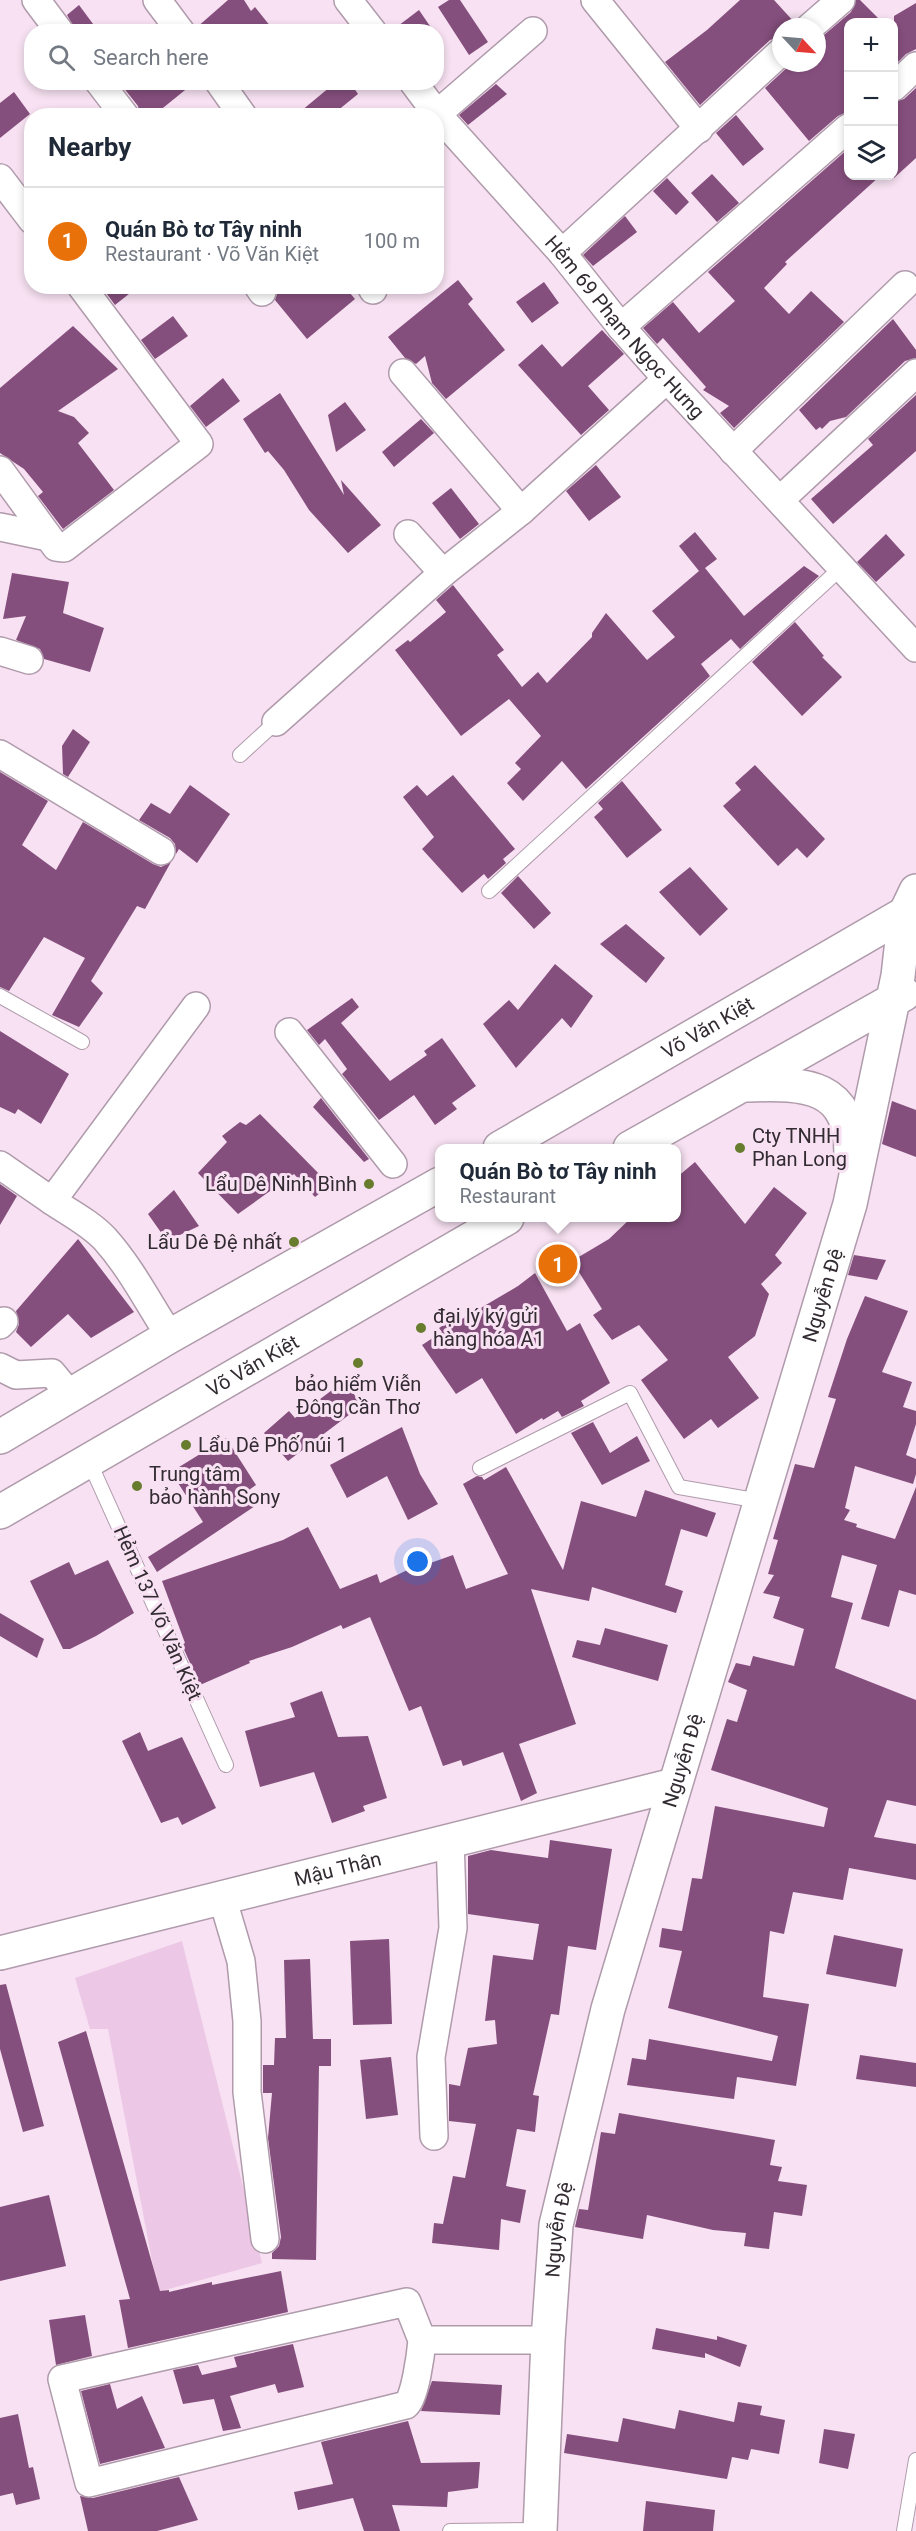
<!DOCTYPE html>
<meta charset="utf-8">
<style>
:root{--surface:#fff;--page:#f2f2f3;--text:#1f2937;--muted:#747a83;--line:#e0e1e3;--accent:#d93025}
body{margin:0;font-family:Roboto,sans-serif;background:var(--page);color:var(--text)}
.controls{position:absolute;right:18px;top:18px;display:grid;overflow:hidden;border-radius:12px;box-shadow:0 3px 9px #0003}
.controls button{width:54px;height:54px;display:grid;place-items:center;padding:0;border:0;border-bottom:2px solid var(--line);background:var(--surface);color:var(--text);font:30px sans-serif}
.compass{position:absolute;left:772px;top:18px;width:54px;height:54px;border-radius:50%;background:var(--surface);box-shadow:0 3px 9px #0003;rotate:116deg}
.you{position:absolute;left:418px;top:1562px;width:21px;height:21px;margin:-15px;border:4px solid #fff;border-radius:50%;background:#1a73e8;box-shadow:0 0 0 9px #1a73e833}
.badge{display:grid;place-items:center;width:39px;height:39px;border-radius:50%;background:var(--accent);color:#fff;font-size:20px;font-weight:700}
.pin{position:absolute;translate:-50% -50%;border:3px solid #fff;box-shadow:0 2px 6px #0006}
.popup{position:absolute;left:435px;top:1144px;width:246px;height:78px;box-sizing:border-box;display:grid;place-content:center;border-radius:12px;background:var(--surface);filter:drop-shadow(0 2px 4px #0005);font-size:20px;white-space:nowrap;color:var(--muted)}
.popup b{font-size:22px;color:var(--text)}
.popup::after{content:'';position:absolute;left:50%;top:100%;margin-left:-12px;border:12px solid transparent;border-top-color:var(--surface)}
.list{margin:0;padding:0;list-style:none}
h2{display:flex;justify-content:space-between;align-items:center;height:78px;margin:0;padding:0 24px;font-size:26px}
h2 small{font-size:20px;font-weight:400;color:var(--muted)}
.list li{display:grid;grid-template-columns:39px 1fr auto;gap:18px;align-items:center;box-sizing:border-box;height:108px;padding:0 24px;border-top:2px solid var(--line)}
.list b{display:block;font-size:22px;white-space:nowrap}
.list p{margin:0;font-size:20px;white-space:nowrap;color:var(--muted)}
.list em{font-size:20px;font-style:normal;color:var(--muted)}
.icon{flex:none;width:33px;height:33px;fill:none;stroke:currentColor;stroke-width:2;stroke-linecap:round;stroke-linejoin:round}
.map{position:relative;flex:none;width:916px;height:2531px;overflow:hidden}
.search{position:absolute;background:var(--surface);box-shadow:0 3px 9px #0003;left:24px;top:24px;width:420px;height:66px;display:flex;align-items:center;gap:15px;box-sizing:border-box;padding:0 21px;border-radius:24px;color:var(--muted);font-size:22px}
.panel{position:absolute;background:var(--surface);box-shadow:0 3px 9px #0003;left:24px;top:108px;width:420px;height:186px;border-radius:24px}
.map>svg:first-child{display:block}
.green{fill:#edc7e6}
.building{fill:#854f7d}
.lines{fill:none;stroke-linecap:round;stroke-linejoin:round}
.lane-casing{stroke:#af9bab;stroke-width:16}
.street-casing{stroke:#af9bab;stroke-width:30}
.secondary-casing{stroke:#af9bab;stroke-width:36}
.lane{stroke:#fff;stroke-width:14}
.street{stroke:#fff;stroke-width:27}
.secondary{stroke:#fff;stroke-width:33}
.poi-dot{fill:#687c2d;stroke:#f7e1f2;stroke-width:2}
.labels{text-anchor:middle;stroke-width:6;stroke-linejoin:round;paint-order:stroke}
.street-label{font-size:20px;fill:#332b32;stroke:#f7e1f2}
.poi-label{font-size:20px;fill:#332b32;stroke:#f7e1f2;text-anchor:start}
</style>
<div class="map">
<svg width="916" height="2531" viewBox="0 0 916 2531">
<rect width="100%" height="100%" fill="#f7e1f2"/>
<!-- green -->
<path class="green" d="M182 1941 262 2263 158 2292 108 2029H90L75 1978Z"/>
<!-- building -->
<path class="building" d="M228 0H244L251 11 255 7 275 32H197L196 28Z
M449 0H460L488 42 469 55 438 7Z
M740 0H774L795 23V27H781V37L770 40 700 105 665 62 707 30Z
M856 0H860L882 22H849V111L838 116 809 141 765 88 792 63H817V41L851 12Z
M916 3V49L906 54 894 66V16Z
M79 5 99 32H77L75 29 67 15Z
M419 10 434 32H390Z
M119 82H195L153 116H140L138 106Z
M336 82H350L358 94 331 116H295Z
M496 84 507 94 468 125 459 115Z
M916 88V158L894 178V102L904 99Z
M14 92 30 114 0 138V103Z
M736 115 764 149 743 166 716 133Z
M849 148V176H880L785 262 787 264 764 288 789 314 811 291 844 322 734 428 720 413 729 406 703 390 706 387 663 338 657 344 643 328 673 302 699 333 735 301 708 272Z
M712 174 739 203 717 222 691 193Z
M667 178 689 202 676 215 653 191Z
M625 216 637 232 593 266 583 255Z
M458 280 473 299 468 304 505 350 446 399 432 383 425 356 416 364 405 358 388 337Z
M544 282 559 303 532 323 516 302Z
M101 286H139L115 305Z
M284 286H344L355 299 307 339 275 300 278 291Z
M173 316 188 336 155 359 141 340Z
M893 319 916 350V358L905 361 846 417 830 421 822 429 820 427 816 430 799 410Z
M73 326 118 369 58 411 74 417 89 433 78 443 114 490 63 529 38 496 43 492 24 469 0 453V388Z
M602 330 624 354 588 386 609 410 581 435 518 365 542 344 562 367Z
M223 378 240 401 206 427 190 406Z
M280 393 344 495 341 480 381 525 348 553 309 510 284 470 268 451 265 453 243 419Z
M916 395V451L833 524 811 499 873 445 868 439Z
M345 402 366 430 336 452 328 415Z
M421 419 434 433 394 467 382 452Z
M596 465 621 497 589 521 566 491Z
M451 488 479 524 460 539 432 503Z
M695 532 717 559 705 568 744 616 804 566 819 576 740 649 731 639 701 664 710 676 586 789 562 761 523 801 507 783 521 769 515 763 541 736 509 699 461 736 395 650 408 640 410 642 446 612 436 600 453 585 504 650 497 655 522 687 538 672 547 683 592 637V633L606 613 647 660 675 637 652 611 699 571 679 546Z
M886 534 905 555 876 582 857 562Z
M12 573 69 582 63 613 104 628 90 672 44 659 40 649 16 640 26 616 3 619Z
M795 622 824 656 822 657 842 677 802 716 752 662Z
M73 729 90 742 68 777 63 774 62 746Z
M755 765 825 839 807 858 797 848 778 866 723 806 741 790 735 783Z
M0 772 48 801 22 845 56 870 83 822 153 864 161 867 171 862 145 909 137 906 91 981 103 993 79 1027 52 1015 85 958 44 937 9 991 0 987Z
M453 775 515 849 503 859 506 863 488 879 484 874 462 893 422 849 434 837 403 797 417 785 427 796Z
M622 781 662 830 627 858 594 817 603 809 598 803Z
M190 785 230 814 197 863 179 849 176 854 175 844 170 838 139 820 151 803 170 814Z
M690 867 728 909 700 936 659 892Z
M518 876 551 913 534 929 501 893Z
M626 924 665 958 646 983 600 944Z
M555 964 593 996 571 1028 562 1018 516 1068 483 1024 509 1000 518 1010Z
M352 998 359 1007 341 1023 390 1081 427 1055 424 1051 442 1038 476 1086 452 1103 457 1109 435 1125 414 1095 379 1120 342 1074 347 1069 325 1039 319 1045 307 1030Z
M0 1031 69 1074 41 1124 18 1109 15 1114 0 1107Z
M321 1098 369 1159 364 1162 313 1107Z
M892 1101 916 1110V1157L882 1144Z
M260 1114 330 1185 315 1197 294 1174 238 1214 198 1173 227 1142 222 1136 240 1122 246 1125Z
M695 1162 745 1224 774 1187 807 1213 775 1255 782 1263 761 1284 769 1294 755 1336 728 1357 759 1398 718 1428 711 1419 684 1439 641 1380 668 1360 639 1325 612 1340 593 1315 602 1309 572 1261 609 1239 631 1218H676V1178Z
M0 1184 17 1196 0 1225Z
M174 1190 199 1226 167 1241 148 1214Z
M78 1239 134 1312 91 1338 68 1314 31 1347 16 1332 19 1324 16 1311Z
M854 1255 886 1260 877 1280 848 1275Z
M535 1273 567 1331 580 1323 610 1383 581 1401 584 1406 562 1417 558 1411 543 1420 542 1418 516 1434 482 1378 456 1394 422 1345 442 1332 439 1328 459 1315 462 1319 518 1286Z
M865 1296 908 1311 882 1372 912 1382 903 1407 916 1411V1424L906 1455 916 1459V1474L913 1484 855 1466 845 1508 850 1510 844 1520 857 1524 856 1527 895 1539 916 1487V1595L899 1590 889 1627 861 1619 877 1565 842 1555 831 1597 853 1603 835 1668 916 1700V1806L887 1800 874 1837 916 1844V1880L849 1868 843 1900 793 1892 784 1934 770 1931 763 1997 809 2004 796 2086 737 2077 734 2099 627 2085 632 2058 646 2060 649 2039 772 2061 778 2036 668 2008 682 1951 659 1947 662 1928 682 1931 692 1878 702 1879 715 1806 824 1827 828 1808 711 1770 727 1719 737 1722 747 1690 728 1682 736 1663 750 1666 753 1656 794 1666 804 1629 773 1618 780 1597 763 1593 774 1575 768 1574 778 1540 773 1539 795 1464 814 1468 836 1399 828 1397 847 1339Z
M344 1381 362 1405 288 1461 264 1433 289 1411 295 1418Z
M593 1422 610 1453 637 1436 650 1461 602 1485 571 1433Z
M402 1427 420 1474 438 1504 408 1520 387 1476 347 1498 330 1465Z
M226 1438 256 1485 246 1492 255 1506 157 1572 148 1557 203 1522 171 1472Z
M506 1467 563 1570 581 1501 636 1517 645 1490 716 1513 707 1537 681 1529 665 1585 683 1591 676 1613 592 1587 589 1601 531 1589 576 1724 519 1744 537 1793 521 1801 503 1752 463 1766 461 1760 443 1766 421 1706 409 1711 370 1617 343 1629 341 1625 292 1647 249 1661 250 1663 200 1685 182 1645 185 1643 162 1581 283 1540 308 1527 340 1589 377 1574 380 1583 418 1565 419 1567 453 1555 466 1589 508 1574 463 1484 477 1476 482 1477 484 1480Z
M108 1560 134 1613 96 1636 70 1649H63L30 1581 69 1562 75 1575Z
M0 1613 44 1639 37 1658 0 1636Z
M605 1628 668 1645 658 1681 572 1657 577 1640 600 1645Z
M322 1691 338 1737 368 1736 387 1798 363 1806 365 1811 332 1823 314 1772 260 1787 245 1731 295 1717 290 1703Z
M140 1732 148 1751 182 1737 216 1808 182 1825 178 1817 161 1823 122 1741Z
M550 1840 612 1849 596 1950 568 1946 559 2015 551 2014 533 2095 539 2096 535 2132 517 2129 506 2186 526 2190 520 2223 501 2219 499 2250 432 2243 434 2223 443 2224 453 2176 465 2178 476 2124 449 2121V2084L460 2086 468 2048 497 2044 495 2020 485 2021 493 1955 533 1960 539 1924 468 1914V1856L491 1850 548 1858Z
M834 1935 903 1949 896 1987 826 1974Z
M389 1939 392 2024 353 2025 350 1941Z
M310 1959 313 2039H331V2066H319L316 2260 272 2259V2253L279 2246 281 2237 268 2138 272 2093H263V2065H274L275 2038H286L284 1960Z
M6 1984 44 2126 23 2132 0 2049V1985Z
M86 2031 160 2291 169 2290V2292L212 2282V2285L281 2271 288 2312 128 2348 119 2300 130 2299 58 2042Z
M860 2055 916 2063V2087L856 2079Z
M391 2057 398 2115 366 2119 360 2060Z
M619 2113 775 2140 770 2165 782 2167 778 2181 807 2185 802 2216 774 2212 769 2249 744 2246 746 2233 713 2230 647 2215 643 2239 575 2227 579 2209 588 2210 601 2132 615 2134Z
M49 2195 66 2266 0 2281V2207Z
M85 2315 92 2356 56 2365 49 2320Z
M656 2328 717 2340V2336L747 2345 740 2367 705 2353V2358L652 2349Z
M293 2344 304 2387 278 2393 275 2384 230 2396 241 2428 223 2431 214 2399 183 2404 173 2370 198 2365 202 2375 237 2367 234 2357Z
M432 2381 502 2385 500 2415 421 2411Z
M110 2384 117 2409 142 2396 165 2448 100 2464 81 2391Z
M738 2402 762 2406 760 2415 785 2420 779 2454 751 2449 748 2460 732 2457 727 2479 564 2453 567 2434 618 2442 623 2418 675 2429 679 2410 734 2422Z
M18 2414 29 2468 33 2467 40 2499 16 2505 13 2493 0 2496V2418Z
M408 2421 421 2463 480 2462 478 2488 448 2492 447 2507 392 2505 400 2531H364L353 2498 298 2510 294 2492 333 2484 321 2442Z
M824 2429 855 2434 848 2469 819 2463Z
M179 2477 198 2520 157 2531H88L80 2496 93 2498Z
M646 2501 715 2510 713 2531H643Z"/>
<g class="lines">
<defs>
<path id="lane" d="M240 755 276 722
M489 891 841 568
M0 996 82 1042
M89 1461 226 1765
M480 1468 630 1393 679 1487 760 1501
M450 2531 540 2530
M904 2531 916 2460"/>
<g id="street">
<path d="M36 0 60 32"/>
<path d="M157 0 181 32"/>
<path d="M348 0 373 32"/>
<path d="M595 0 699 129"/>
<path d="M810 27 841 0"/>
<path d="M99 82 125 116"/>
<path d="M219 82 243 116"/>
<path id="s1" d="M413 82 437 114 562 253 621 327 667 379 916 648"/>
<path d="M894 87 916 66"/>
<path d="M437 114 533 31"/>
<path d="M0 178 32 220"/>
<path d="M562 253 781 52"/>
<path d="M258 286 262 292"/>
<path d="M371 286 373 290"/>
<path d="M621 327 848 128"/>
<path d="M403 373 521 511"/>
<path d="M733 451 905 285"/>
<path d="M0 470 56 547 64 548 199 444 81 286"/>
<path d="M780 500 916 373"/>
<path d="M0 527 48 537"/>
<path d="M408 534 443 573"/>
<path d="M0 651 29 660"/>
<path d="M276 722 443 573 521 511 667 379"/>
<path d="M0 754 161 851"/>
<path d="M289 1032 393 1164"/>
<path d="M0 1165 52 1201"/>
<path d="M0 1325 4 1321"/>
<path d="M170 1336C149 1304 131 1268 105 1239 90 1223 70 1213 52 1201L196 1006"/>
<path d="M0 1367 16 1375 52 1373 71 1396"/>
<path d="M222 1897 241 1961 247 2021V2092L265 2239"/>
<path d="M434 2136 431 2057 453 1928 450 1840"/>
<path d="M422 2340 407 2302 62 2379 89 2483 406 2405C415 2399 421 2352 422 2340H548"/>
</g>
<g id="secondary">
<path d="M747 1085C806 1083 852 1084 851 1157"/>
<path id="s2" d="M500 1148 916 907"/>
<path d="M630 1148 904 994"/>
<path d="M0 1437 170 1336 440 1184"/>
<path id="s3" d="M0 1512 507 1218"/>
<path id="s4" d="M0 1953 674 1785"/>
<path id="s5" d="M540 2531 548 2340 556 2225 608 2009 850 1204 898 976 905 914 916 891"/>
</g>
</defs>
<!-- lane casing -->
<use href="#lane" class="lane-casing"/>
<!-- street casing -->
<use href="#street" class="street-casing"/>
<!-- secondary casing -->
<use href="#secondary" class="secondary-casing"/>
<!-- lane -->
<use href="#lane" class="lane"/>
<!-- street -->
<use href="#street" class="street"/>
<!-- secondary -->
<use href="#secondary" class="secondary"/>
</g>
<!-- markers -->
<g class="poi-dot">
<circle cx="740" cy="1148" r="6"/>
<circle cx="369" cy="1184" r="6"/>
<circle cx="294" cy="1242" r="6"/>
<circle cx="421" cy="1328" r="6"/>
<circle cx="358" cy="1363" r="6"/>
<circle cx="186" cy="1445" r="6"/>
<circle cx="137" cy="1486" r="6"/>
</g>
<g class="labels">
<!-- street labels -->
<g class="street-label">
<text dy="7" stroke="none"><textPath href="#s1" startOffset="324">Hẻm 69 Phạm Ngọc Hưng</textPath></text>
<text dy="7" stroke="none"><textPath href="#s2" startOffset="240">Võ Văn Kiệt</textPath></text>
<text dy="7" stroke="none"><textPath href="#s5" startOffset="1274">Nguyễn Đệ</textPath></text>
<text dy="7" stroke="none"><textPath href="#s3" startOffset="292">Võ Văn Kiệt</textPath></text>
<text transform="translate(158 1613) rotate(66)" y="7">Hẻm 137 Võ Văn Kiệt</text>
<text dy="7" stroke="none"><textPath href="#s5" startOffset="788">Nguyễn Đệ</textPath></text>
<text dy="7" stroke="none"><textPath href="#s4" startOffset="348">Mậu Thân</textPath></text>
<text dy="7" stroke="none"><textPath href="#s5" startOffset="302">Nguyễn Đệ</textPath></text>
</g>
<!-- poi labels -->
<g class="poi-label">
<text x="752" y="1143">Cty TNHH<tspan x="752" dy="23">Phan Long</tspan></text>
<text x="357" y="1191" text-anchor="end">Lẩu Dê Ninh Bình</text>
<text x="282" y="1249" text-anchor="end">Lẩu Dê Đệ nhất</text>
<text x="433" y="1323">đại lý ký gửi<tspan x="433" dy="23">hàng hóa A1</tspan></text>
<text x="358" y="1391" text-anchor="middle">bảo hiểm Viễn<tspan x="358" dy="23">Đông cần Thơ</tspan></text>
<text x="198" y="1452">Lẩu Dê Phố núi 1</text>
<text x="149" y="1481">Trung tâm<tspan x="149" dy="23">bảo hành Sony</tspan></text>
</g>
</g>
</svg>
<div class="controls">
<button>+</button>
<button>−</button>
<button><svg class="icon" aria-label="layers" viewBox="0 0 24 24"><path d="M12 4l9 5-9 5-9-5zM3 14l9 5 9-5"/></svg></button>
</div>
<svg class="compass" viewBox="-18 -18 36 36"><path d="M0-13l5 13h-10z" fill="#e53935"/><path d="M0 13l5-13h-10z" fill="#747a83"/></svg>
<div class="you"></div>
<div class="pin badge" style="left:558px;top:1264px;background:#e8710a">1</div>
<div class="popup"><b>Quán Bò tơ Tây ninh</b>Restaurant</div>
<div class="search"><svg class="icon" aria-label="search" viewBox="0 0 24 24"><circle cx="10" cy="10" r="6"/><path d="M15 15l6 6"/></svg>Search here</div>
<section class="panel">
<h2>Nearby<small></small></h2>
<ul class="list">
<li><span class="badge" style="background:#e8710a">1</span><div><b>Quán Bò tơ Tây ninh</b><p>Restaurant · Võ Văn Kiệt</p></div><em>100 m</em></li>
</ul>
</section>
</div>
